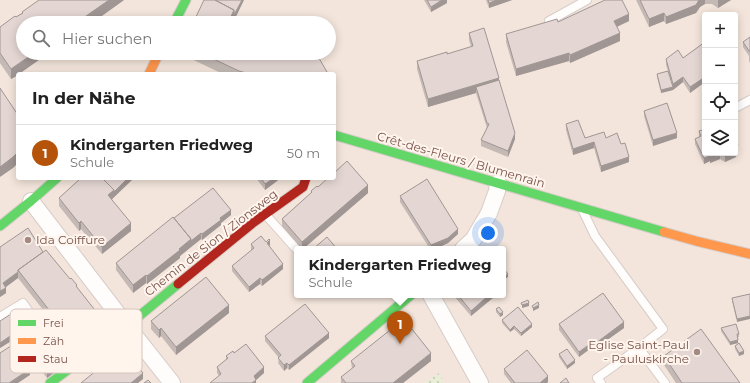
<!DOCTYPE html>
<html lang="de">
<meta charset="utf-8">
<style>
:root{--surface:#fff;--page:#f2f2f2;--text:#222;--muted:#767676;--line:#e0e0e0;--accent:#b45309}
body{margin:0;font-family:Montserrat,sans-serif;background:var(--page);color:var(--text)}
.controls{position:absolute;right:12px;top:12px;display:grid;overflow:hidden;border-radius:4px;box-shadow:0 2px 10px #0003}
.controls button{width:36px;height:36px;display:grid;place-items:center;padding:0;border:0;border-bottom:1px solid var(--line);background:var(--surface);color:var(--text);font:20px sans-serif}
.you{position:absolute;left:488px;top:233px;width:14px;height:14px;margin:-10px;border:3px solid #fff;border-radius:50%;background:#1a73e8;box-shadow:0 0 0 6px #1a73e833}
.badge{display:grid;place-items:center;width:26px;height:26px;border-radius:50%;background:var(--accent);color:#fff;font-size:13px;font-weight:700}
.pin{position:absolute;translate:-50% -33px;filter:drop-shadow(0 1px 2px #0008)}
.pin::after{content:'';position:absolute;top:21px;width:14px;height:12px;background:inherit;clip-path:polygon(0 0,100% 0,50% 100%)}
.popup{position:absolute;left:294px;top:246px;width:212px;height:52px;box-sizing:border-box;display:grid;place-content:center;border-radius:4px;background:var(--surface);filter:drop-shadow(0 1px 3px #0005);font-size:13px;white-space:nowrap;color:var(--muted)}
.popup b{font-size:15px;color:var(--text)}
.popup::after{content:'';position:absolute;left:50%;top:100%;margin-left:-8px;border:8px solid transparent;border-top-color:var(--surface)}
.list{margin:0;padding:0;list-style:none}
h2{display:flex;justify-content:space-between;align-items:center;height:52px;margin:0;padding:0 16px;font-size:17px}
h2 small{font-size:13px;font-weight:400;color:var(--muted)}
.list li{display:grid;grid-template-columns:26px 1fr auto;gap:12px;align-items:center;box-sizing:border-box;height:56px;padding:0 16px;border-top:1px solid var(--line)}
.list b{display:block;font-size:15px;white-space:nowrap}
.list p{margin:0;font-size:13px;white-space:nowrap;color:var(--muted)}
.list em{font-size:13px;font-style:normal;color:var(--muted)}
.icon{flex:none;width:22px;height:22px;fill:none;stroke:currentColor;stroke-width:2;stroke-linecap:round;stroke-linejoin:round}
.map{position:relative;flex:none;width:750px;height:383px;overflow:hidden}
.search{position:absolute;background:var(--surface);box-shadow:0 2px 10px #0003;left:16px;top:16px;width:320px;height:44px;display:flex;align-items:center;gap:10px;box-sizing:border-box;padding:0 14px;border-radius:22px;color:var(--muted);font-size:15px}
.panel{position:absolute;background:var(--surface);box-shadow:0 2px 10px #0003;left:16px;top:72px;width:320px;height:108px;border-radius:4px}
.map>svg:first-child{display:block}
.residential{fill:#f3e5db;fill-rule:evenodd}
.grass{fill:url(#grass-dots)}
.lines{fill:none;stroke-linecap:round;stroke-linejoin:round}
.lane-casing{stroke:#d6ccc8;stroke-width:10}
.street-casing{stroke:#d6ccc8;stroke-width:18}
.fast-casing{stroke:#d7ccc8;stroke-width:11}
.slow-casing{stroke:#d7ccc8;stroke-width:11}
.jam-casing{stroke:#d7ccc8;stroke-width:11}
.lane{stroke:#fefdfc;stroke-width:8}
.street{stroke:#fefdfc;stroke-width:16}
.fast{stroke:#63d668;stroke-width:9}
.slow{stroke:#ff974d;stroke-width:9}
.jam{stroke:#b3261e;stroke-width:9}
.wall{fill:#c4b9b5}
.shaded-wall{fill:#a09694}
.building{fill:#e4d7d3;stroke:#a09694}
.poi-dot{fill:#a48a82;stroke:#fff5ed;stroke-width:1.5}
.labels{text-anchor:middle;stroke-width:4;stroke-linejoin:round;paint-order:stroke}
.street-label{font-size:12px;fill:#77524a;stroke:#fff5ed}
.poi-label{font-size:12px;fill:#77524a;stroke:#fff5ed;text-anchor:start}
.key{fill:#fff5ed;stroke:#d6c4bc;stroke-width:1}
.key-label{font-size:11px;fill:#77524a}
</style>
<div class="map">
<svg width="750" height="383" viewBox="0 0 750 383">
<defs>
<pattern id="grass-dots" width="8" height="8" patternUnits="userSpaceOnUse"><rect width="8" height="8" fill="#e8eed6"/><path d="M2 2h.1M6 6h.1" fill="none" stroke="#c1c3b0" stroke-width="1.8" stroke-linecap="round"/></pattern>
</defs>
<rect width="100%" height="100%" fill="#f8f1eb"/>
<!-- residential -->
<path class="residential" d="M0 0H750V383H0ZM705 15H735V153H705ZM23 23H329V53H23ZM18 74H334V178H18ZM297 249H503V295H297Z"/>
<!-- grass -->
<path class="grass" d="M439 373 444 383H425Z"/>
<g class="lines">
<defs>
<path id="lane" d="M549 21 587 0
M735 108 750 100
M583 211 595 236 663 329 639 348 597 378 601 383
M265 214 297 250
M0 317 23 303 32 316
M639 348 665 383"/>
<path id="street" d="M31 201 127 326 172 383
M463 249 473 240 489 213 497 191 498 183
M431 295 480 383"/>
<path id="fast" d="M174 23 186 0
M334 135 664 232
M0 226 31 201 57 178
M50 383 127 326 178 284
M307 383 411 295"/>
<path id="slow" d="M149 74 159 53
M664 232 696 241 750 254"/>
<path id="jam" d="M178 284 254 222 303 187 306 178"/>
</defs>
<!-- lane casing -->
<use href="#lane" class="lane-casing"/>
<!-- street casing -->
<use href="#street" class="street-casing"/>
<!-- fast casing -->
<use href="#fast" class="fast-casing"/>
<!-- slow casing -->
<use href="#slow" class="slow-casing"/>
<!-- jam casing -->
<use href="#jam" class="jam-casing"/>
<!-- lane -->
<use href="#lane" class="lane"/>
<!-- street -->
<use href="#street" class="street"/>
<!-- fast -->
<use href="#fast" class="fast"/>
<!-- slow -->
<use href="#slow" class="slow"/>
<!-- jam -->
<use href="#jam" class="jam"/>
</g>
<!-- wall -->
<path class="wall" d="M124 0 92 23H23L18 75 11 79 0 63V27L16 17 22 13V12Z
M424 0H447V3L431 12Z
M486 0H512L489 8Z
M636 0H731L718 8 712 4H705L700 7 696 13 666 24 664 21 649 27Z
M629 21 617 27 620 41 570 63 569 61 516 76 506 42V34L558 22Z
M469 33 499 80 515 139 508 157 481 146V140L487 128 476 93 428 107 417 69V61L447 54 471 47 469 40Z
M750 37V63L749 61V56L743 47V42Z
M705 42V82L690 93 683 82 673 90 661 93 657 77V74L668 71 666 65V59L683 58Z
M183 53H290L327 74H223L183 55Z
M644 111 677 138 653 146 644 116Z
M566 124 585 138H606L621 144 629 162 601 172 594 148 573 155 566 130Z
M705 129V153L735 139 738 151H737L736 157 725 162 720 159 710 163V161L704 164 695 144V139L699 137V131Z
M81 178H134L111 200 131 231 102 254 81 229 79 231 59 206V198Z
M256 178H280L277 181 265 190Z
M318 187 368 193 303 249H302L282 226V219L311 193V191Z
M400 196 458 234 448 243 435 249H430L400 202Z
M231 215 221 223V225L202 240 201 239 191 247 180 256V258L147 284 146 283 133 293 116 270V263L174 218Z
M266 242 270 245 269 246 283 269 262 286 260 284 249 292 232 271V266L251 251V244Z
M0 247 43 252 77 287 98 321 70 344 18 278 6 287V293L0 297Z
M750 294 737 322 732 301V298Z
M453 295H494V297L471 316Z
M496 309 503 315 500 317 496 312Z
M229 313 176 355 161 336 159 338 151 329V321Z
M502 320 532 327 521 336 514 329 510 332 502 323Z
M0 321 19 328 60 368 47 378 16 338 0 348Z
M559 324 624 328 596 348 594 346 579 357 559 330Z
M721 328 739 334V337H738V343L730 345 721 331Z
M265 336 329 338 289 370 287 368 284 371 278 363 279 358 265 341Z
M735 346 744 354 739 356 735 349Z
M234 353 264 373 256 380V383L219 376 217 373V367L226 360V356Z
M559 354 575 363 567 369 559 357Z
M664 356 740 383H676L664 365Z
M351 361H431L403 383H341V377L352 369Z
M504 369 548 382 547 383H511L504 374Z"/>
<!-- shaded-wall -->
<path class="shaded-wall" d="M109 0H124L92 23H76Z
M242 0H244L233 23H228L234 10Z
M442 0H447V3L431 12V7Z
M497 0H512L489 8V3Z
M699 0H705V4L700 7 696 13 666 24V17Z
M718 0H731L718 8Z
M664 13V21L649 27V19Z
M629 14V21L614 28V21Z
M620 33V41L570 63V55Z
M34 53H49L19 74H18V75L11 79V69Z
M569 53V61L516 76V69Z
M683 77V82L673 90 661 93V90L673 87V84Z
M705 77V82L690 93V87Z
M499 78V86L476 87V93L428 107V99Z
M515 133V139L508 157V151Z
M677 133V138L653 146V140Z
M594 142V148L573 155V149Z
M738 145V151H737L736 157 725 162V156L732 153H735L737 145Z
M18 152V163L13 168 0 177V167Z
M720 153V159L710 163V157Z
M710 156V161L704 164V158Z
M629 157V162L601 172V166Z
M128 178H134L108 203V195Z
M274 178H280L277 181 265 190V184Z
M368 185V193L303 249H302V242Z
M231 210V215L221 223V225L202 240V234L220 218Z
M81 221V229L79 231V223Z
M131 223V231L102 254V247Z
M458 229V234L448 243 435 249H431V245Z
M201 233V239L180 256V258L147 284V276L191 239Z
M270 240V245L267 249V243Z
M283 264V269L262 286V280Z
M18 272V278L3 289V283Z
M508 274V277L503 280V277Z
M146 275V283L133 293V285Z
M260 278V284L249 292V287Z
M6 288V293L0 297V291Z
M489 295H494V297L471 316V311Z
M529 303V306L522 308V305Z
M229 305V313L176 355V347Z
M539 305V308L533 311V308Z
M503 312V315L500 317V314Z
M98 314V321L70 344V337Z
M750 316V319L737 322V319Z
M624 322V328L596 348V343Z
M532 324V327L521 336V333Z
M514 326V329L510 332V330Z
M161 328V336L159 338V330Z
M16 332V338L0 348V343Z
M329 333V338L289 370V365Z
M738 340V343L730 345V342Z
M594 341V346L579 357V352Z
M744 351V354L739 356V353Z
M431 353V361L403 383H393Z
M575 360V363L567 369V366Z
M60 362V368L47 378V373Z
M287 363V368L284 371V365Z
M264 367V373L256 380V383H252L254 376Z
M30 369V375L18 383H9Z
M143 373V379L138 383H131Z
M548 376V382L547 383H540Z"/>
<!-- building -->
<path class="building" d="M39 0H109L76 23H23V53H34L11 69 0 53V27L15 16 16 17 23 13 22 12Z
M204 0H215L234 10 228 23H193Z
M215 0H242L234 15V10Z
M427 0H442L431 7Z
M488 0H497L489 3Z
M605 0H622L629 14 614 21 620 33 570 55 569 53 516 69 506 34 557 19 558 22Z
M640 0H699L696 5 666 17 664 13 649 19Z
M484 28 499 78 428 99 417 61 447 52V54L473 46 469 33Z
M750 37V52L743 42Z
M705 42V77L690 87 683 77 673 84 666 59 678 50 683 58Z
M201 53H290L294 54 296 53H316L327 72 323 74H250L239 71Z
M668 71 673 87 661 90 657 74Z
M499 80 515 133 508 151 481 140 489 124 487 123 476 87Z
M0 88 18 115V152L13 157 0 167Z
M667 103 677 133 653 140 644 111Z
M578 120 585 138 604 132 606 138 617 133 621 144 625 143 629 157 601 166 594 142 573 149 566 124Z
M705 129V153H732L725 156 720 153 710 157V156L704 158 695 139 701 136 699 131Z
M735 139 738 145H737L736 151 735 152Z
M347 161 368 185 302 242 282 219 312 192 311 191 317 186 318 187 328 178H334V173Z
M81 178H102L114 190 108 195 131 223 102 247 81 221 79 223 59 198Z
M102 178H128L114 192V190Z
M261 178H274L265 184Z
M427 179 458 229 448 238 431 245 400 196Z
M213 188 231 210 220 218 221 220 202 234 201 233 191 241V239L174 218Z
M173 217 191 239 179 249 180 250 147 276 146 275 133 285 116 263Z
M28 228 43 252 18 270V272L3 283 6 288 0 291V247Z
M261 236 266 242 269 239 270 240 267 243 283 264 262 280 260 278 249 287 232 266 254 248 251 244Z
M327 237 337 249H313Z
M46 250 70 279 71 278 77 285 76 286 98 314 70 337 18 270Z
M503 269H504L508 274 503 277Z
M206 277 229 305 176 347 161 328 159 330 151 321Z
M603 293 624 322 596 343 594 341 579 352 559 324Z
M750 294V316L737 319 732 298Z
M458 295H489L471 311Z
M528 300 529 303 522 305 521 303Z
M538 302 539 305 533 308 532 306Z
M305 304 329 333 289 365 287 363 284 365 278 358 281 355 265 336Z
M499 307 503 312 500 314 496 309Z
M518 307 532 324 521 333 514 326 510 330 502 320Z
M11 314 19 328 29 321 60 362 47 373 16 332 0 343V321Z
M404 319 431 353 393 383H346L341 377 355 366 351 361Z
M736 324 739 334H737L738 340 730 342 721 328Z
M701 329 740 383H682L664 356Z
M739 343 744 351 739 353 735 346Z
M14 344 30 369 9 383H0V353Z
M246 344 264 367 254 376 256 380 252 383H210L221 374 217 367 228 358 226 356 233 351 234 353Z
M123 349 143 373 131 383H81Z
M567 349 575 360 567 366 559 354Z
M527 350 548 376 540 383H515L504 369Z
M566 378 569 383H560Z
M148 380 151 383H144Z"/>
<!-- markers -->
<g class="poi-dot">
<circle cx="28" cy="240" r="4"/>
<circle cx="697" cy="352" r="4"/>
</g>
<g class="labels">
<!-- street labels -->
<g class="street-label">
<text transform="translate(461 160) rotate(16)" y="4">Crêt-des-Fleurs / Blumenrain</text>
<text transform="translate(211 243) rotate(-38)" y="4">Chemin de Sion / Zionsweg</text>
</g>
<!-- poi labels -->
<g class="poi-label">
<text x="36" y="244">Ida Coiffure</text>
<text x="689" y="349" text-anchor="end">Eglise Saint-Paul<tspan x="689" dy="14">- Pauluskirche</tspan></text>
</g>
</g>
<!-- legend -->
<rect x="10" y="309" width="132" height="64" rx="6" class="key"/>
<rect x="18" y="320" width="18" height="6" fill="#63d668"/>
<rect x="18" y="338" width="18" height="6" fill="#ff974d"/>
<rect x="18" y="356" width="18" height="6" fill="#b3261e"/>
<g class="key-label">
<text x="43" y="327">Frei</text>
<text x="43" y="345">Zäh</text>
<text x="43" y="363">Stau</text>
</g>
</svg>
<div class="controls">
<button>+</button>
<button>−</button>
<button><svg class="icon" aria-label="locate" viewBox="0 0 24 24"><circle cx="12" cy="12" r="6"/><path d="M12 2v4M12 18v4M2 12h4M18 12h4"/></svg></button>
<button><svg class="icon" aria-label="layers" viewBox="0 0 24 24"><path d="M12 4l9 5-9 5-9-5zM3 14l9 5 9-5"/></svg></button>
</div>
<div class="you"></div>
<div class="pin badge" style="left:400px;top:344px">1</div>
<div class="popup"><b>Kindergarten Friedweg</b>Schule</div>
<div class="search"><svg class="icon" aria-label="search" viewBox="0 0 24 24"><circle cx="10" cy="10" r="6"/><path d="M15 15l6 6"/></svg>Hier suchen</div>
<section class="panel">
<h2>In der Nähe<small></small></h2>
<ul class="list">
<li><span class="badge">1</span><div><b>Kindergarten Friedweg</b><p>Schule</p></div><em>50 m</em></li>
</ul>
</section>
</div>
